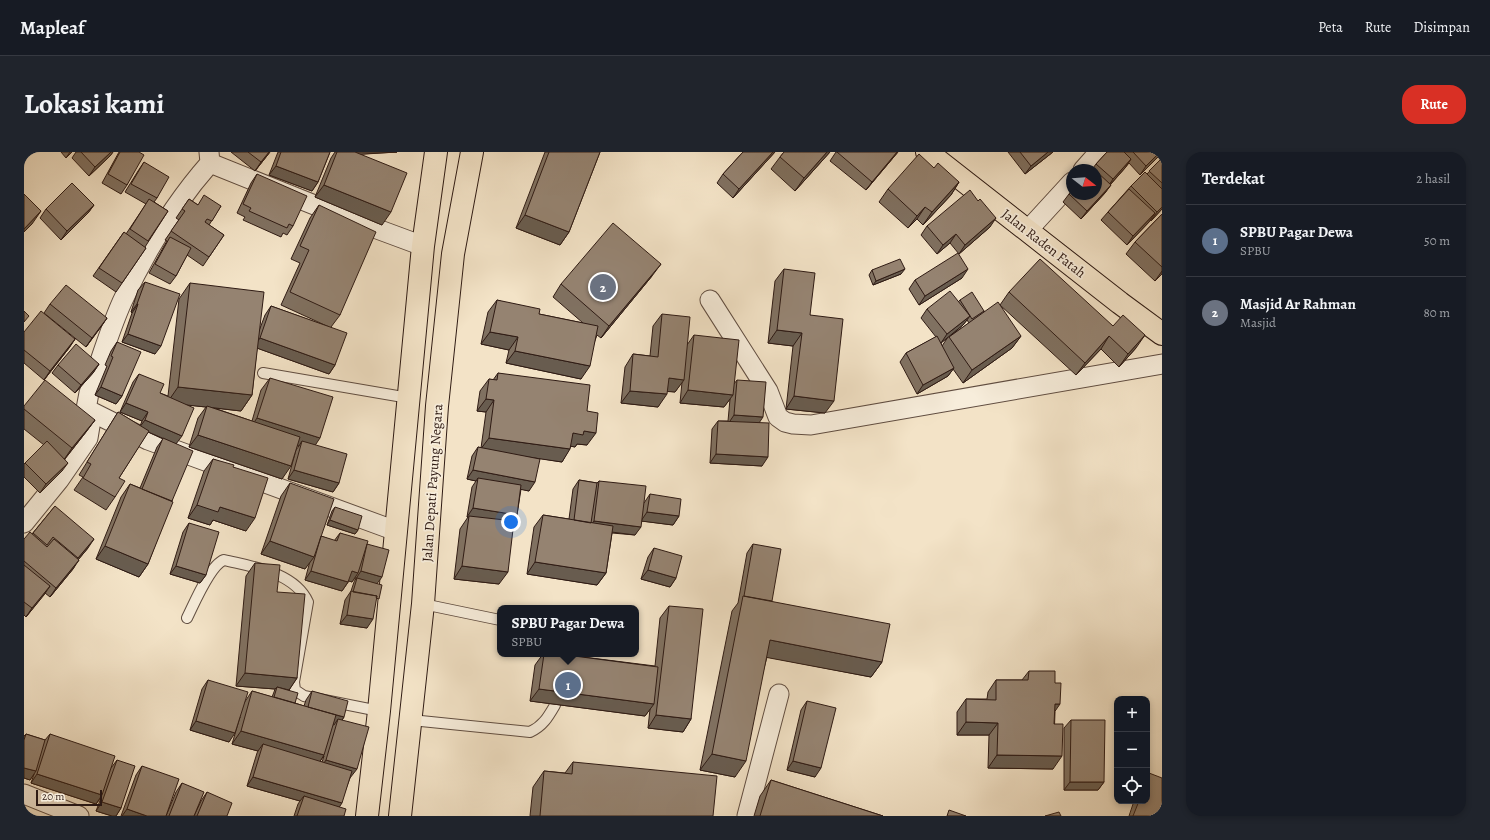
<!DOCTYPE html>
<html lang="id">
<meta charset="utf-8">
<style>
:root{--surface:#171b24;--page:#20242c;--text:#f1f3f6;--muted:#9ea1a6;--line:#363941;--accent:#d93025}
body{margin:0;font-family:Alegreya,serif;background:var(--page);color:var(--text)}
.controls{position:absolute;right:12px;bottom:12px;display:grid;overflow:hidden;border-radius:8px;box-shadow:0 2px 6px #0003}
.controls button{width:36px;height:36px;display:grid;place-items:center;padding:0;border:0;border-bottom:1px solid var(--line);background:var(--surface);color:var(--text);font:20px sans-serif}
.compass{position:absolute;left:1042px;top:12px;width:36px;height:36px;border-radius:50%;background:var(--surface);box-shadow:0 2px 6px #0003;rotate:107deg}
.scale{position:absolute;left:12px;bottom:10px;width:66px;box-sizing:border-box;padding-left:4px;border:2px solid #2f1b14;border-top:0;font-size:11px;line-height:14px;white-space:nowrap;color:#2f1b14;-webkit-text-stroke:3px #f7eddb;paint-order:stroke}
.you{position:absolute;left:487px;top:370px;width:14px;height:14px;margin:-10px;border:3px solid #fff;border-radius:50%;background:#1a73e8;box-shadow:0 0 0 6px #1a73e833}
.badge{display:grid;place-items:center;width:26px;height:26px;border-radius:50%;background:var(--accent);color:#fff;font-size:13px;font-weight:700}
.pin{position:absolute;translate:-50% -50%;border:2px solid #fff;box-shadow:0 1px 4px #0006}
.popup{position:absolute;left:473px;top:453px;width:142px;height:52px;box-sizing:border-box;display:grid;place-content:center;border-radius:8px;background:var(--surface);filter:drop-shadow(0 1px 3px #0005);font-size:13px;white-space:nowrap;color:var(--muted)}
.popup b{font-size:15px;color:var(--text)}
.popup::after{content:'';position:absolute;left:50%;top:100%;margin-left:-8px;border:8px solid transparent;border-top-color:var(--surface)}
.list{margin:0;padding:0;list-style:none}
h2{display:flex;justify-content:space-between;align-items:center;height:52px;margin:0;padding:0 16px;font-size:17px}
h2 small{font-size:13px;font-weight:400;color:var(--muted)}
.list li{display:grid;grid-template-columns:26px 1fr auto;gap:12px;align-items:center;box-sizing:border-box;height:72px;padding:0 16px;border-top:1px solid var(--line)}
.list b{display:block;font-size:15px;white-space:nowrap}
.list p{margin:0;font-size:13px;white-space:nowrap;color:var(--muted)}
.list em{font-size:13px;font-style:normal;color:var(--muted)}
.icon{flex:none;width:22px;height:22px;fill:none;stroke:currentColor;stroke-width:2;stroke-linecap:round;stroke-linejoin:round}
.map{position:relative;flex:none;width:1138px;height:664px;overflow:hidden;border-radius:16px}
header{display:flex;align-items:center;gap:24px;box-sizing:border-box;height:56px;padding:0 20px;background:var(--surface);border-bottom:1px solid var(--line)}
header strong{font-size:19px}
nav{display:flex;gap:22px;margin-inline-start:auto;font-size:14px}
.intro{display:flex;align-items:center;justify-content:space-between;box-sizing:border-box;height:96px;padding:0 24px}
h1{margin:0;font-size:28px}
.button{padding:10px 18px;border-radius:16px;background:var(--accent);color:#fff;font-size:14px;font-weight:700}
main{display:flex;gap:24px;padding:0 24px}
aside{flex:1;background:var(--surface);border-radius:16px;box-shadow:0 2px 6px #0003}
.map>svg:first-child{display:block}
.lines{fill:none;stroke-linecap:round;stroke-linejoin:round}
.service-casing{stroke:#604d41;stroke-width:12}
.minor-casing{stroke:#604d41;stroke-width:21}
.trunk-casing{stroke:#2f1b14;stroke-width:24}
.service{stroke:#f7eddb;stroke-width:10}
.minor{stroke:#f7eddb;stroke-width:19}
.trunk{stroke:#f3e3c7;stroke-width:22}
.wall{fill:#807161;stroke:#2f1b14;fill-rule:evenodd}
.shaded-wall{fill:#685c4f;stroke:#2f1b14}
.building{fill:#958371;stroke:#2f1b14}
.labels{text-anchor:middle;stroke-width:3.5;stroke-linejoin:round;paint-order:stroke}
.street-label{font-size:14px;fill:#2f1b14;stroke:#f7eddb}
</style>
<header>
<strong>Mapleaf</strong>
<nav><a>Peta</a><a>Rute</a><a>Disimpan</a></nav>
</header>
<div class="intro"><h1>Lokasi kami</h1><a class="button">Rute</a></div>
<main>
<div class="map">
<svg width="1138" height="664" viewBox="0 0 1138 664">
<rect width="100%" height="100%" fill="#f3e3c7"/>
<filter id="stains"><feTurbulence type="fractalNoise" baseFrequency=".005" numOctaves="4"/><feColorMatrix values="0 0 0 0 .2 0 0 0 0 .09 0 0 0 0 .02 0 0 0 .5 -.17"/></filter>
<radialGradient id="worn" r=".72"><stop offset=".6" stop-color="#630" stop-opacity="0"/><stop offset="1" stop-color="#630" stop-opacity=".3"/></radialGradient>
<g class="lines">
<defs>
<path id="service" d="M239 221 385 246
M399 452 476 468
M163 466C170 452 186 413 200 408 229 415 270 420 284 450L270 530 271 538 280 544 355 559
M387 568 506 580C519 574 524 565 531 553"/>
<path id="minor" d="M186 11 318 64 399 94
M1059 18 1075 0
M1004 78 1048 30
M686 148 744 239 754 265 761 270 769 272 787 273 1138 212
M62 257 124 288 372 379
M0 371 35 328 64 286 66 274 62 257 65 241C76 211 85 179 98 150 121 100 149 53 186 11L185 0
M0 642 55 664
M723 664 755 542"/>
<path id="trunk" d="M903 0 1096 151 1138 182
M343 664 355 559 399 94 412 0
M376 664 399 452 413 254 429 102 448 0"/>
</defs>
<!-- service casing -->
<use href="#service" class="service-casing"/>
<!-- minor casing -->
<use href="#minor" class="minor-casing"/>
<!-- trunk casing -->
<use href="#trunk" class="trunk-casing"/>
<!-- service -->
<use href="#service" class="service"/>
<!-- minor -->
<use href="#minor" class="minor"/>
<!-- trunk -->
<use href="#trunk" class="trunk"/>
</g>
<!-- wall -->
<path class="wall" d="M37 0H48L42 6Z
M52 0H89L86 4 65 24 48 6Z
M95 0H115L103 33 97 42 78 31Z
M207 0H246L231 19Z
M254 0H306L294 30 288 39 245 23Z
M311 0H373L337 2 358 73 291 45 307 6Z
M521 0H576L545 80 536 93 492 76Z
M719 0H751L709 46 693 31 699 22Z
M760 0H806L771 39 747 17 756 5Z
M812 0H874L842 38 806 9Z
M984 0H1029L1001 22Z
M1083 0H1138L1135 4 1116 23 1105 11 1101 16 1087 32 1081 41 1057 67 1039 50 1045 42H1072V18H1066L1069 16 1072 12Z
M1138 6V57L1127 69V68L1103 93 1077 68 1084 60 1107 34 1123 22Z
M120 10 133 46 130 50 144 59 121 95 122 96 92 140 69 124 100 80 102 82 122 52 101 40 114 19Z
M910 16 935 30 927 43 899 73 893 67 884 76 855 50 864 37Z
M233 22 269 74 263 83 259 81 257 85 219 68 221 65 213 61 227 31Z
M165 47 174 53 197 54 185 73 200 83 179 114 163 103 152 124 146 132 125 121 140 94 143 89 141 88 155 68 152 66Z
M954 49 966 75 935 102 926 91 913 102 897 83 903 74Z
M70 53 64 61 37 88 16 66 22 57Z
M295 53 316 163 307 175 311 213 305 222 233 196 228 243 217 259 190 256 228 269 237 238 246 226 291 293 315 331 309 340 264 327 272 298 275 294H273L258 327 165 295 174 266 182 255 164 253 152 292 148 349 124 412 115 425 72 407 97 345 106 332 116 336 133 295 139 287 124 280 95 326 91 345 82 358 50 338 59 325 55 323 86 273 94 260 116 274 118 269 96 260 109 230 115 222 136 241 144 244 155 147 166 131 235 179 241 163 247 154 305 175 257 153 276 111 267 107 286 66Z
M1138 62V122L1131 129 1102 102 1111 90Z
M760 117 786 163 801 261 762 257 769 194 744 191 751 129Z
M848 118 877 122 849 133 845 123Z
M628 124 577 186 573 183 557 227 482 211 485 198 457 192 464 160 473 148 515 162 559 171 529 145 537 132Z
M938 126 895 153 885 137 891 128Z
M121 130 131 202 98 190 108 161 107 160 114 138Z
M985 140 1112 196 1095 215 1077 197 1052 223 976 153Z
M936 148 960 159 997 184 988 196 939 231 929 217 924 224 893 242 876 210 882 201 912 185 897 166 903 157 934 150ZM943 168 945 171 926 184 939 173ZM924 185 918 194 917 191Z
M26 152 83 166 62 195 20 161Z
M638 162 663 193 670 183 710 232 713 228 735 271 738 314 686 311 688 277 694 269H704L706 247 700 255 656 251 658 230 651 240 643 239 634 255 597 251 601 215 609 202 626 204 629 174Z
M0 180 51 187 45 196 20 228 0 211Z
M93 190 98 244 92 252 71 243 83 214 81 213 87 199Z
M75 212 69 221 51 241 28 221 34 213Z
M474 221 563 259V293L553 292 551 295 547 294 538 310 513 306 505 339 497 337 493 363 488 369 475 432 430 427 436 377 444 365H443L448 335 452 329 443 327 448 304 454 295 457 296 462 260 453 259 456 239 465 227 469 228Z
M0 254 71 268 62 280 41 307 38 319 16 341 0 325V312L20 293 0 277Z
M189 307 209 315 222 379 189 368 186 373 164 366 180 319Z
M555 328 573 331 575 329 620 351 626 342 655 364 649 373 618 369 611 383 588 381 582 421 573 433 503 422 510 375 519 363 545 367 549 337Z
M266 331 296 386 297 384 310 389 316 381 342 394 343 392 353 431 351 451 343 476 316 472 321 448 327 439 330 430 331 428V425L328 430 325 429 318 439 281 428 286 409 281 417 237 402 257 344Z
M31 354 64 396 54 408 49 417 26 445 21 441 2 465 0 463V387L8 382Z
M311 355 334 378 331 382 303 373 308 359Z
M165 371 182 423 176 431 146 422 159 380Z
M729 392 747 449 858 510 847 525 743 505 711 625 676 618 708 459 714 451 723 401Z
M630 396 652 426 646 435 617 427 624 405Z
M231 411 253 440 273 526 265 538 271 551 280 554 282 548 288 539 320 565 318 568 326 626 315 655 320 664H270L274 652 276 649 223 634 233 601 234 599 208 592 216 565 205 590 166 578 178 537 184 528 220 551 228 539 248 545 250 540 251 537 212 534 222 424ZM300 604 298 610 296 609Z
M645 454 667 567 659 580 624 576 626 557 621 564 506 549 511 513 519 502H535L631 514 636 466Z
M1005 519 1031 560 1029 617 964 616 965 583H933V560L942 547H963L964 540 972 528H998Z
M783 549 791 625 763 618 777 558Z
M1047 568 1080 630 1074 638H1040V576Z
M2 582 21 588 26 582 87 616 93 608 97 656 92 664H88L72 659 77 646 72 652 7 631 10 622 6 628 0 626V584Z
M549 610 689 664H506L509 635 520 619 541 621Z
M118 614 142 664H97L112 623Z
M1125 621 1138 664H1105L1110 649H1123V623Z
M747 628 859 664H730L736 644Z
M158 631 170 664H142L152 640Z
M183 640 203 664H170L177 649Z"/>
<!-- shaded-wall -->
<path class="shaded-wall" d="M46 0H48L42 6Z
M87 0H89L86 4 65 24 71 15Z
M245 0H246L231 19 237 10Z
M327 0H373L325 3Z
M749 0H751L709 46 715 37Z
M803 0H806L771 39 780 26Z
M873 0H874L842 38 848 30Z
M1024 0H1029L1001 22 1007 14Z
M1136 0H1138L1135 4 1116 23 1122 14Z
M1107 7 1101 16 1083 36 1089 27Z
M252 14 294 30 288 39 245 23Z
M935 30 927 43 899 73 908 60Z
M300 33 367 60 358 73 291 45Z
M1087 33 1081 41 1057 67 1063 59Z
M70 53 64 61 37 88 43 79Z
M901 55 893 67 884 76 893 64Z
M1138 55V57L1127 69 1133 60Z
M17 59 8 72 0 80V77Z
M1131 61 1125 70 1103 93 1109 84Z
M501 63 545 80 536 93 492 76Z
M972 66 966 75 935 102 941 93Z
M932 82 926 91 913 102 919 93Z
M637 112 628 124 577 186 585 174Z
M881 117 877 122 849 133 852 129Z
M944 117 938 126 895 153 901 144Z
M1138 119V122L1131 129Z
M113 152H114L108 161 107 160Z
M946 164 939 173 917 191 923 182Z
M83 166 77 175 62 195 68 186Z
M753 178 778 181 769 194 744 191Z
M466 180 494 185 485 198 457 192Z
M104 182 137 194 131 202 98 190Z
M1121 183 1112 196 1095 215 1104 202Z
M997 184 988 196 939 231 948 218Z
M1085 184 1077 197 1052 223 1061 211Z
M236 186 311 213 305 222 230 195Z
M51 187 45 196 20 228 26 219Z
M491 199 566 214 557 227 482 211Z
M75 212 69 221 51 241 57 233Z
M930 216 924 224 893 242 899 233Z
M645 226 660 228 651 240 636 239Z
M77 235 98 244 92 252 71 243Z
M154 235 228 243 217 259 183 255V254L182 255 143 251Z
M664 238 709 243 700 255 656 251Z
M606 239 643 242 634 255 597 251Z
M770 244 810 249 801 261 762 257Z
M462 247 470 248 462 260 453 259Z
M102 251 124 260 118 269 96 260Z
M710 263 739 265 733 274 704 272Z
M233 266 296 286 288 298 278 289 275 294 225 278Z
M71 268 62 280 39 309 48 296Z
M121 268 158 284 152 292 115 276Z
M560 279 572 281 563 293 553 292 551 295 540 293 549 281Z
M174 283 267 314 258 327 165 295Z
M465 286 546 297 538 310 456 298Z
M692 302 744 305 738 314 686 311Z
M44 311 38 319 16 341 22 332Z
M270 318 315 331 309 340 264 327Z
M449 318 511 330 505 339 454 329V326L452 329 443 327Z
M173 353 196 355 231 366 222 379 189 368 186 373 164 366Z
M449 356 493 363 487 371 443 365Z
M623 360 655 364 649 373 617 369Z
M306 368 334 378 331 382 303 373Z
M570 369 617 375 611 383 564 377Z
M70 387 64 396 48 415 54 406Z
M246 389 290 405 281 417 237 402Z
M81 394 124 412 115 425 72 407Z
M55 408 49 417 26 445 32 436Z
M511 410 582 421 573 433 503 422Z
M152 414 182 423 176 431 146 422Z
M438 414 484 420 475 432 430 427Z
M624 418 652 426 646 435 617 427Z
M287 419 324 430 318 439 281 428Z
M328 419 334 421 328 430 322 428Z
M337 419 358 425 352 433 333 426 331 428Z
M26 434 20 443 2 465 8 456Z
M323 463 349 467 343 476 316 472Z
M746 488 858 510 847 525 735 504Z
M221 521 273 526 265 538 253 535 251 537 212 534Z
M515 537 630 552 621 564 506 549Z
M1031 552H1036L1027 565Z
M283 556 320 565 314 574V567L310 573 277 564Z
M632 563 667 567 659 580 624 576Z
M172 569 211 581 205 590 166 578Z
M942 570 974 571 965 583H933Z
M217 579 300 603 292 616 239 592 234 599 208 592Z
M688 602 722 609 711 625 676 618Z
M973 603 1038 604 1029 617 964 616Z
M302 608 333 617 326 626 296 617Z
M769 609 797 616 791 625 763 618Z
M0 616 12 619 6 628 0 626Z
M13 622 78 643 72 652 7 631Z
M229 625 318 651 312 660 280 644 276 649 223 634Z
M1046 630H1080L1074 638H1040Z
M78 650 97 656 92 664H88L72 659Z
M103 657 123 664H98Z"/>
<!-- building -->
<path class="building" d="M57 0H87L71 15Z
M96 0H115L120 3 103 33 84 22Z
M224 0H245L237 10Z
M257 0H306L294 30 252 14Z
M313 0H331L383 21 367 60 300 33Z
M525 0H576L545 80 501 63Z
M719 0H749L715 37 699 22Z
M760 0H803L780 26 756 5Z
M813 0H873L848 30Z
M996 0H1024L1007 14Z
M1083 0H1100L1107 7 1089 27 1072 12Z
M1109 0H1136L1122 14Z
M895 2 910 16 914 11 935 30 908 60 901 55 893 64 864 37Z
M1138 6V31L1125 19Z
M120 10 145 25 133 46 107 32Z
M1069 16 1071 18H1066Z
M1072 19 1087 33 1063 59 1045 42 1048 38V42H1072Z
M1121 20 1138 37V55L1133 60 1107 34Z
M233 22 283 44 269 74 265 72 263 76 225 59 227 56 219 52Z
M48 31 70 53 43 79 22 57Z
M1105 37 1131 61 1109 84 1084 60Z
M946 38 954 49 956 47 972 66 941 93 932 82 919 93 903 74Z
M0 42 17 59 0 77Z
M180 43 197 54 188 69 183 67 181 70 200 83 185 105 147 79 161 59 158 57 165 47 174 53Z
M125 47 144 59 124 89 106 77Z
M295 53 352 80 316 163 266 140 285 98 276 94Z
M1138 62V115L1111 90Z
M589 71 637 112 585 174 537 132Z
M100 80 122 96 98 131 75 116Z
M146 85 167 96 152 124 131 112Z
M934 101 944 117 901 144 891 128Z
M876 107 881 117 852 129 848 118Z
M1016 107 1089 174 1099 163 1121 183 1104 202 1085 184 1061 211 985 140Z
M760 117 791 121 786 163 819 167 810 249 770 244 778 181 753 178Z
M121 130 156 142 137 194 104 182 114 152H113Z
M166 131 240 140 228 243 154 235Z
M42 133 83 166 68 186 26 152Z
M926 139 946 164 923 182 903 157Z
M948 140 960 159 948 167 936 148Z
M473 148 516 157 515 162 574 174 566 214 491 199 494 185 466 180Z
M974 150 997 184 948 218 925 185Z
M247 154 323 181 311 213 236 186Z
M0 159 5 164 0 170Z
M17 159 51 187 26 219 0 198V180Z
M638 162 666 165 660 228 645 226 643 242 606 239 609 202 634 205Z
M670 183 715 188 709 243 664 238Z
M913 184 930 216 899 233 882 201Z
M93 190 117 200 98 244 77 235 89 205 87 204Z
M52 192 75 212 57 233 34 213Z
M474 221 566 233 563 259 574 261 572 281 560 279 559 283 549 281 546 297 465 286 470 248 462 247 465 227 473 228Z
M115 222 140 232 136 241 170 256 158 284 121 268 124 260 102 251Z
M246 226 309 245 296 286 233 266Z
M21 228 71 268 48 296 0 257V254Z
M713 228 742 230 739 265 710 263Z
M183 254 276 285 267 314 174 283Z
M94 260 125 279 95 326 101 329 91 345 59 326 67 312 63 310Z
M694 269 745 271 744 305 692 302Z
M139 286 169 299 148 349 118 337Z
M23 289 44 311 22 332 1 311Z
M278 289 323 302 315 331 270 318Z
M454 295 516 307 511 330 449 318Z
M189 307 210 313 209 315 244 326 231 366 196 355 194 360 173 353Z
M454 326 497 333 493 363 449 356Z
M555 328 573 331 567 371 550 368Z
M575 329 622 334 617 375 570 369Z
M266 331 310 347 290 405 246 389Z
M106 332 149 350 124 412 81 394Z
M626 342 657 347 655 364 623 360Z
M31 354 70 387 54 406 29 385 23 393 9 381Z
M311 355 338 364 334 378 306 368Z
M519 363 589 374 582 421 511 410Z
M445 364 490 369 484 420 438 414Z
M165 371 195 380 182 423 152 414Z
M6 380 23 395 30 387 55 408 32 436 0 409V387Z
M316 381 344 389 334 421 328 419 324 430 287 419 297 384 313 389Z
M343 392 365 398 358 425 337 419Z
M729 392 757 397 748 449 720 444Z
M630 396 658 404 652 426 624 418Z
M231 411 256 413 253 440 281 442 273 526 221 521Z
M0 413 26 434 8 456 0 450Z
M333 426 358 433 355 447 352 446 353 444 329 440Z
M327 439 353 444 349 467 323 463Z
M719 444 866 472 858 510 746 488 722 609 688 602Z
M645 454 679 457 667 567 632 563Z
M520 502H535L634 515 630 552 515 537Z
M1005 519H1031V531H1037L1036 552H1031L1030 572H1039L1038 604 973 603 974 571 942 570V547L972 548V528H1004Z
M184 528 224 540 211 581 172 569Z
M253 535 274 541 271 551 250 545Z
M228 539 312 563 300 603 217 579Z
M288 539 324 549 320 565 284 555Z
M783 549 812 556 797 616 769 609Z
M314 567 345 575 333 617 302 608Z
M1047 568H1081L1080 630H1046Z
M2 582 21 588 12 619 0 616V588Z
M26 582 91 604 78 643 13 622Z
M239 592 328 619 318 651 229 625Z
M93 608 111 614 97 656 78 650Z
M549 610 693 624 689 664H516L520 619 548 622Z
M118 614 155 627 142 664H123L103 657Z
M1125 621 1138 626V664H1109L1115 649H1123V626Z
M747 628 859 664H736Z
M158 631 180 640 170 664H145Z
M183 640 208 651 203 664H173Z
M280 644 322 657 320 664H273Z
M925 658 942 664H923Z
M1035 660 1037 664H1021Z"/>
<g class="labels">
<!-- street labels -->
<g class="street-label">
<text transform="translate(1020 91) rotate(38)" y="5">Jalan Raden Fatah</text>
<text transform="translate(408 331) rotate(-86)" y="5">Jalan Depati Payung Negara</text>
</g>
</g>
<rect width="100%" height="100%" filter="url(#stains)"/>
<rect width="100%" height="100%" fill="url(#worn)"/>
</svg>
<div class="controls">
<button>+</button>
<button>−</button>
<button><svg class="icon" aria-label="locate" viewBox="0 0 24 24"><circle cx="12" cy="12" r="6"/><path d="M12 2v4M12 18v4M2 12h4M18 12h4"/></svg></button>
</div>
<svg class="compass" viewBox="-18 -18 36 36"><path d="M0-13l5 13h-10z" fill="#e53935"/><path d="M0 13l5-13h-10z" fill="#9ea1a6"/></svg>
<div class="scale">20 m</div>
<div class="you"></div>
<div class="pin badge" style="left:544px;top:533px;background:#5c6f8a">1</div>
<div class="popup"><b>SPBU Pagar Dewa</b>SPBU</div>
<div class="pin badge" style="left:579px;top:135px;background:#6b7280">2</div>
</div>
<aside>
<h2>Terdekat<small>2 hasil</small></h2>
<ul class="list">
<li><span class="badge" style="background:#5c6f8a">1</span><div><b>SPBU Pagar Dewa</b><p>SPBU</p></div><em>50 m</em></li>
<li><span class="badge" style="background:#6b7280">2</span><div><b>Masjid Ar Rahman</b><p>Masjid</p></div><em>80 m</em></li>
</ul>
</aside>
</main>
